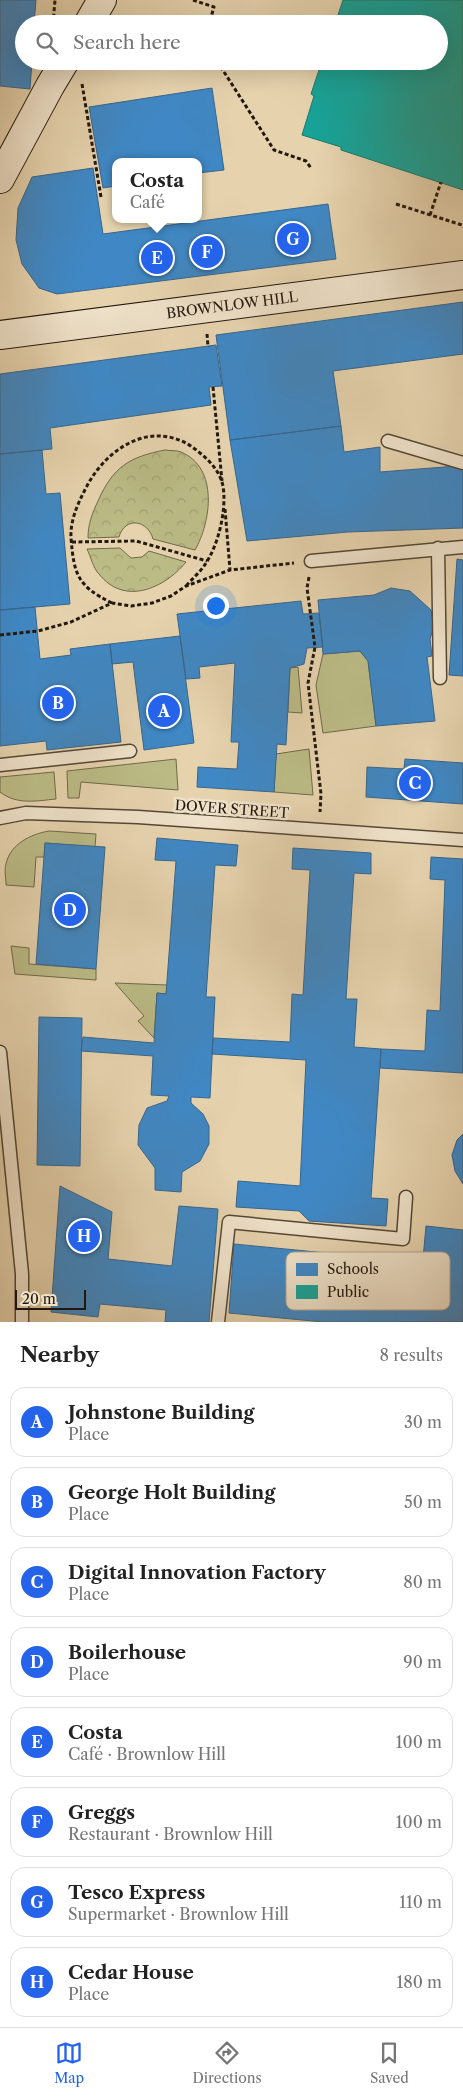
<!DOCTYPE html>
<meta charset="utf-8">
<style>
:root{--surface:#fff;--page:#f2f2f2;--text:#222;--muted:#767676;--line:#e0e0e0;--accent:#2563eb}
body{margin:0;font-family:"Libre Caslon Text",serif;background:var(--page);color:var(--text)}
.scale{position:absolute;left:15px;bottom:12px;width:71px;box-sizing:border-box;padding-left:5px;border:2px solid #23180e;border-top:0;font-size:14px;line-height:18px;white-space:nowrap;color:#23180e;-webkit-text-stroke:4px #efe2ca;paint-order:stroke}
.you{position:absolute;left:215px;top:605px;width:18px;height:18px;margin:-12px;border:4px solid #fff;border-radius:50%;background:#1a73e8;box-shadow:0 0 0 8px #1a73e833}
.badge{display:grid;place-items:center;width:32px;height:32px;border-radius:50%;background:var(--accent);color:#fff;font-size:16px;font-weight:700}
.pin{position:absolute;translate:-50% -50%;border:2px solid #fff;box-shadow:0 1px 5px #0006}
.popup{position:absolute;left:112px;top:158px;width:90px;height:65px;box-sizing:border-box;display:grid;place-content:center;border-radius:10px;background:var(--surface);filter:drop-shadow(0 1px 4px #0005);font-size:16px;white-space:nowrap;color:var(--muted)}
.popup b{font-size:19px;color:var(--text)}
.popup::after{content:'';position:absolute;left:50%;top:100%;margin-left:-10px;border:10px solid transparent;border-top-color:var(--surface)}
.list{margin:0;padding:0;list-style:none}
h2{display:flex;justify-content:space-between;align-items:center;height:65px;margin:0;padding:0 20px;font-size:21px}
h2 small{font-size:16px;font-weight:400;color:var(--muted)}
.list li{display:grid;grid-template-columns:32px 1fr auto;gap:15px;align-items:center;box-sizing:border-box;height:70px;margin:0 10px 10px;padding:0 10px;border:1px solid var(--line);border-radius:15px}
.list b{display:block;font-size:19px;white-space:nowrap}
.list p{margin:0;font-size:16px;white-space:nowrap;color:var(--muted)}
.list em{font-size:16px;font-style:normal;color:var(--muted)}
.icon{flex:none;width:28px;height:28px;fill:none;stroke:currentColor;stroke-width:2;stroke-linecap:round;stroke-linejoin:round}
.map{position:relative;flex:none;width:463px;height:1322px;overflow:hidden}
.search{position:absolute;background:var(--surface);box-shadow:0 5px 20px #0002;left:15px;right:15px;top:15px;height:55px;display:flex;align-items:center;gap:12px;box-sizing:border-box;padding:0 18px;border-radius:28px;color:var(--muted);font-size:19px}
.sheet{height:705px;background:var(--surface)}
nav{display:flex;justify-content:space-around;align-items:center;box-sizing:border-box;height:70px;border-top:1px solid var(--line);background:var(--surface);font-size:14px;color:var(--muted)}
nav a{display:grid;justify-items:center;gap:2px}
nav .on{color:var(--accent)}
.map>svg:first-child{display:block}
.grass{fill:#bbbb86;stroke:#6f6a4a}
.forest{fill:url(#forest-crowns);stroke:#6f6a4a}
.schools{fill:#3f88c5;stroke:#37668e}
.public{fill:#17a398;stroke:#1b796f}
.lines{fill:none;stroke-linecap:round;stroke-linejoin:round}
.lane-casing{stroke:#544736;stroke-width:15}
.secondary-casing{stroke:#23180e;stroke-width:30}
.path{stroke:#23180e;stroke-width:3;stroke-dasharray:4 2.5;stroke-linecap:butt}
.lane{stroke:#efe2ca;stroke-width:12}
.secondary{stroke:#efe2ca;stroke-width:28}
.labels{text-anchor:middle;stroke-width:5;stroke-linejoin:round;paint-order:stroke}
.street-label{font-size:14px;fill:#23180e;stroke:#efe2ca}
.key{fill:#efe2ca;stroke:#b2a592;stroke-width:1}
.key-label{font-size:14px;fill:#23180e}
</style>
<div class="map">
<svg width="463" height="1322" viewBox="0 0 463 1322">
<defs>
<pattern id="forest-crowns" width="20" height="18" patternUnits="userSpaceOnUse" patternTransform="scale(1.25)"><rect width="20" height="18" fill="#bbbb86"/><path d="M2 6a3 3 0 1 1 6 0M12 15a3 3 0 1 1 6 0" fill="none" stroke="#a0a072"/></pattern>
</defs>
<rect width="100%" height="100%" fill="#e6d3ae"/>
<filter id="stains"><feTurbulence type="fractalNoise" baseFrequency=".004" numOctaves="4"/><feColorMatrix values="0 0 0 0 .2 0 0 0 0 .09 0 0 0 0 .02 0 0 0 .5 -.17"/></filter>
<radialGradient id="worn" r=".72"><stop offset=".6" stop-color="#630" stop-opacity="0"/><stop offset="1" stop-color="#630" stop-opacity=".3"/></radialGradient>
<!-- grass -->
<path class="grass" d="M360 651 368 661 376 726 323 733 316 685 323 654Z
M298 667 302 713 288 712 290 668Z
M309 749 313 795 274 792 276 754Z
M176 759 178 790 81 782 79 798H68L67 771Z
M54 772 56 799C36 801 17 805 0 792V777Z
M49 831 96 834 95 847 45 843 44 857H36L34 887 6 885C6 878 4 870 6 864 10 844 31 834 49 831Z
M11 946 29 948V964L96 969V980L15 974Z
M115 983 167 985 166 994 157 993 154 1038 138 1021 144 1016Z"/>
<!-- forest -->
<path class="forest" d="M165 450C170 451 176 450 181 452 219 468 211 522 195 550L153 539C148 520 125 516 119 537L88 538C88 524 92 514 98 501 113 467 129 457 165 450Z
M120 548 131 558 142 557 149 551 186 562C164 589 124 606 99 574 93 568 91 557 87 549Z"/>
<!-- schools -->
<path class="schools" d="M0 0H36L34 24H24V61H32L30 89 0 86Z
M212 88 224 170 198 173V162H116V186L103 188 89 107Z
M93 168 103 234 328 204 336 259 57 294 39 288 22 264 16 240 18 208 32 177Z
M463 302V354L333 371 341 426 230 440 216 335Z
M216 345 222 386 209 387 211 405 50 428 52 449 0 454V374Z
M341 426 344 452 380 447V472L457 466 463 468V528L348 532 247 541 230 440Z
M42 450 46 494 60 493 70 604 0 610V454Z
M457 559 463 560V676L449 675Z
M391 588 410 591 431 610 434 626 430 639 432 656 427 657 435 721 376 726 368 661 360 651 323 654 318 600 374 595Z
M301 601 303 614 319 613 323 647 307 648 304 664 290 668 286 745 277 744 274 792 197 787 198 767 237 769 239 742H231L235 663 199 667 200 678 186 679 177 614Z
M35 607 40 659 71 655 70 649 110 644 121 742 47 750 46 741 0 746V610Z
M180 636 194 743 144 750 133 662 112 664 110 644Z
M405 759 463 763V804L366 797 367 767 404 769Z
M157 838 238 845 236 866 215 865 206 997H215L210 1098 191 1097V1103L203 1114 209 1126V1144L200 1161 182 1172 181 1192 155 1190V1168L138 1145 139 1125 147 1108 167 1101 169 1096 151 1095 153 1056 81 1051 83 1037 154 1043 157 993 166 994 176 861 155 860Z
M45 843 105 847 96 969 36 964Z
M293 848 371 853V874L354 873 346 999H357L354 1047 381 1049 371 1198 388 1199 386 1226 309 1221 299 1211 236 1207 238 1181 300 1186 306 1060 212 1054 213 1038 290 1042 292 994 303 995 310 870 292 869Z
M431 857 463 859V1073L380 1068 381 1049 425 1051 427 1010 440 1011 445 880 430 879Z
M39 1017 82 1018 80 1166 37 1165Z
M463 1134V1184L455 1171 452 1155 457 1140Z
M60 1186 112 1212 108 1259 172 1266 179 1206 218 1209 209 1322H165L166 1310 100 1304 98 1317 51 1312Z
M426 1226 463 1230V1322H323L229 1313 234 1244 399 1260 398 1268 422 1270Z"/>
<!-- public -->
<path class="public" d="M343 0H463V190L341 150V147L302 135 314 96 311 94 322 61H439V24H335Z"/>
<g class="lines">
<defs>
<path id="lane" d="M388 441 463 463
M438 548 440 678
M311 561 463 547
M0 765 130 751
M0 818 26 813 138 817 463 840
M0 1052 22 1274V1322
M218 1322 229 1222 403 1239 406 1197"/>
<g id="secondary">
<path d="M88 24 102 0"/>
<path d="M0 179 50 86 65 61"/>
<path id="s1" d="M0 335 463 275"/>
</g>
</defs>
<!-- lane casing -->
<use href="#lane" class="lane-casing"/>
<!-- secondary casing -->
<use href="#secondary" class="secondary-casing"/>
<!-- path -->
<path class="path" d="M193 0 214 7 209 24
M53 24 55 0
M217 61 274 150 306 161 311 168
M82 84 101 197
M396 204 462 225
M430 215 441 182
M207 334 208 347
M213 387 222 481
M225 509 230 570
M72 542 136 541 207 561
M309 577 307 588 315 647 308 683 321 794 320 812
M112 603C77 586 74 574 71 538 70 519 79 501 88 484 111 443 159 417 200 453 211 462 220 472 223 486 227 510 218 547 204 566 199 573 192 579 186 586
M0 635 38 631 71 622 112 603 131 606 152 603 171 596 186 586 230 570 294 563"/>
<!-- lane -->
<use href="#lane" class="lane"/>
<!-- secondary -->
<use href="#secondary" class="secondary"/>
</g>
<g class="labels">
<!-- street labels -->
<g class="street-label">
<text dy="5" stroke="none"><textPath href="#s1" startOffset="234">BROWNLOW HILL</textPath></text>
<text transform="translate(232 809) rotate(4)" y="5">DOVER STREET</text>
</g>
</g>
<!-- legend -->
<rect x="286" y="1252" width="164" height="58" rx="8" class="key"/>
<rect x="296" y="1263" width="22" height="13" fill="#3f88c5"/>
<rect x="296" y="1285" width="22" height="14" fill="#17a398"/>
<g class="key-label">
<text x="327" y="1274">Schools</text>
<text x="327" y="1297">Public</text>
</g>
<rect width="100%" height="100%" filter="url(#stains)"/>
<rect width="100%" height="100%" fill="url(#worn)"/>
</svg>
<div class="scale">20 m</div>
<div class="you"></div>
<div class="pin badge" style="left:164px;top:711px">A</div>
<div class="pin badge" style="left:58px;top:703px">B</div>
<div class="pin badge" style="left:415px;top:783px">C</div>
<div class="pin badge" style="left:70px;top:910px">D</div>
<div class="pin badge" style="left:157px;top:258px">E</div>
<div class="popup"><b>Costa</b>Café</div>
<div class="pin badge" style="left:207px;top:252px">F</div>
<div class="pin badge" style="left:293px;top:239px">G</div>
<div class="pin badge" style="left:84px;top:1236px">H</div>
<div class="search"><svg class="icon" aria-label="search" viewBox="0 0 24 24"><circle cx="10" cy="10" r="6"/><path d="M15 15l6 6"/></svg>Search here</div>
</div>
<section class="sheet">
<h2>Nearby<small>8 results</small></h2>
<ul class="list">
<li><span class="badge">A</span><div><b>Johnstone Building</b><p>Place</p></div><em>30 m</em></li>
<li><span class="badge">B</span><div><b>George Holt Building</b><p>Place</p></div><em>50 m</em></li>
<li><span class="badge">C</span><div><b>Digital Innovation Factory</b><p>Place</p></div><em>80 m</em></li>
<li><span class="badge">D</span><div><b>Boilerhouse</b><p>Place</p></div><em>90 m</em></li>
<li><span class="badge">E</span><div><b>Costa</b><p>Café · Brownlow Hill</p></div><em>100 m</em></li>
<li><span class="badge">F</span><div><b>Greggs</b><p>Restaurant · Brownlow Hill</p></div><em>100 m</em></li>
<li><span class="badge">G</span><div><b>Tesco Express</b><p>Supermarket · Brownlow Hill</p></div><em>110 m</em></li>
<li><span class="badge">H</span><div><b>Cedar House</b><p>Place</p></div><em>180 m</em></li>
</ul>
</section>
<nav>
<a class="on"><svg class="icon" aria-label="map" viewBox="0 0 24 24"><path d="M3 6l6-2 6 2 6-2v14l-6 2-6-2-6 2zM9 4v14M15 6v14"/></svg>Map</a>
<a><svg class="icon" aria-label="directions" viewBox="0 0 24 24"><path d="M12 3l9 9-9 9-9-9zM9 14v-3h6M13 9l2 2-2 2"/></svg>Directions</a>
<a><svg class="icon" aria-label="saved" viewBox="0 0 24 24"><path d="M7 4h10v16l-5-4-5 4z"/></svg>Saved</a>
</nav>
